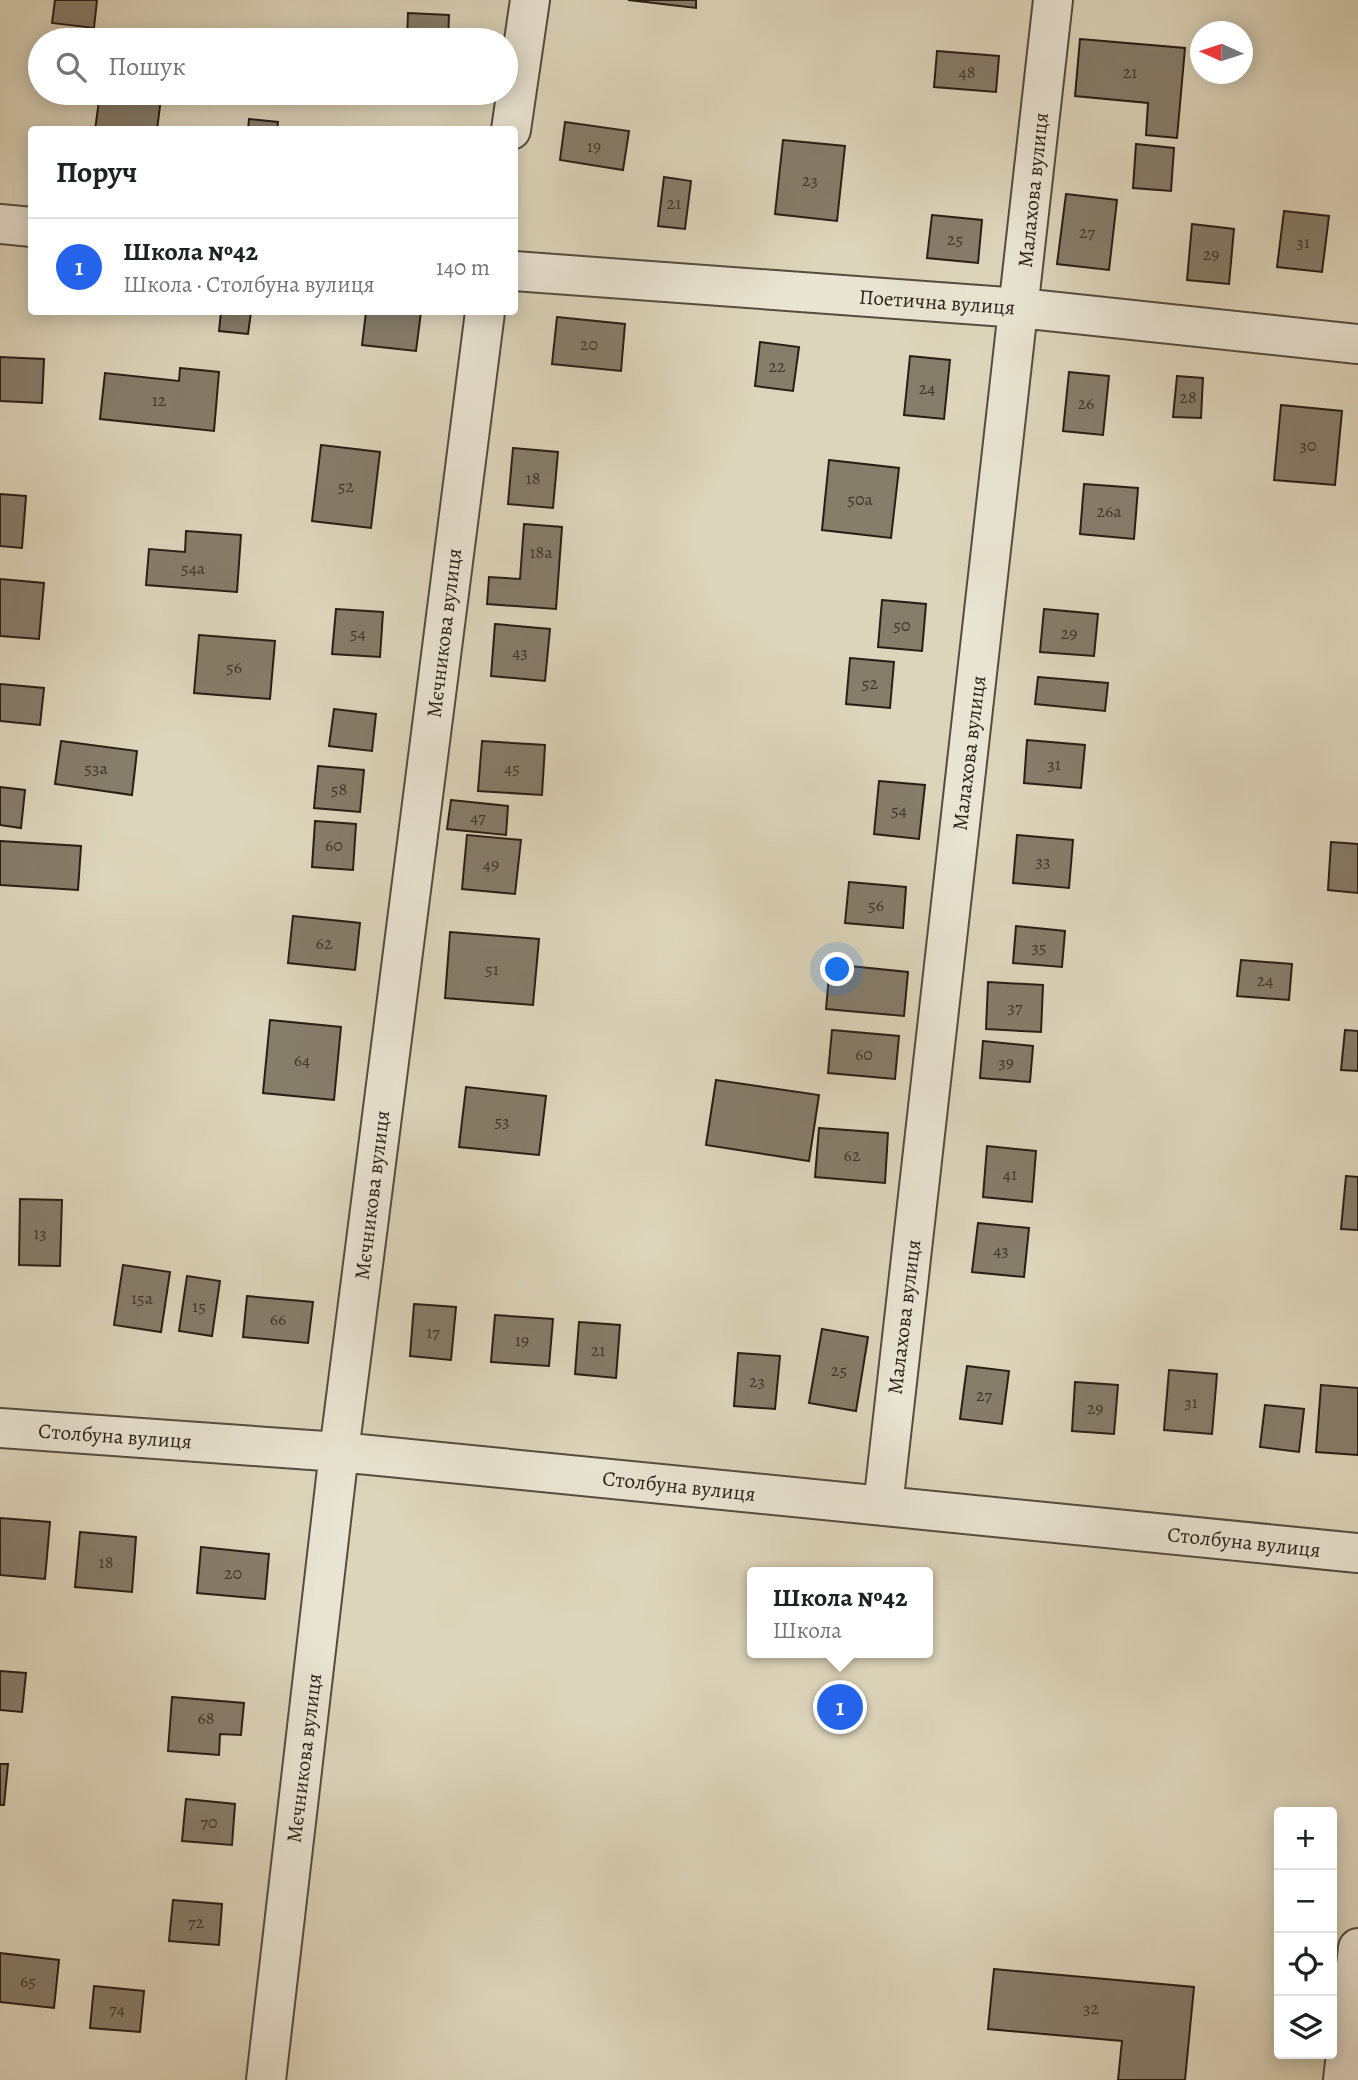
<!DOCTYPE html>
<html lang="uk">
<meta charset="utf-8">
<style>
:root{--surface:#fff;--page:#f6f6f6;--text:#202124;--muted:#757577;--line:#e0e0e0;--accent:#2563eb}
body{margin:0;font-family:Alegreya,serif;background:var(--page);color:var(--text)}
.controls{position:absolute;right:21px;bottom:21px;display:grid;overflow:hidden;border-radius:7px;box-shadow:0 4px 18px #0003}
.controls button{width:63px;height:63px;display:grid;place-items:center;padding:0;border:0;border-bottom:2px solid var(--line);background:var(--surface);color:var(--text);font:35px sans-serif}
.compass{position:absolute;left:1190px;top:21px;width:63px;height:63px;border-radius:50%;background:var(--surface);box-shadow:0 4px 18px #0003;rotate:273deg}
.you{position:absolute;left:838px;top:970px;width:24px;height:24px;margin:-18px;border:5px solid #fff;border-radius:50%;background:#1a73e8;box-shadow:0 0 0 10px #1a73e833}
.badge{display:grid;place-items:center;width:46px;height:46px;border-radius:50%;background:var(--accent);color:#fff;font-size:23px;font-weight:700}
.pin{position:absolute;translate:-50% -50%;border:4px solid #fff;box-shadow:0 2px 7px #0006}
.popup{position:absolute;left:747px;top:1567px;width:186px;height:91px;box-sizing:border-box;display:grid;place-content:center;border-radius:7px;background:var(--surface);filter:drop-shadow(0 2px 5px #0005);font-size:23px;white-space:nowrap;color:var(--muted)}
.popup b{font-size:26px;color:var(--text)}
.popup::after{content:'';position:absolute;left:50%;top:100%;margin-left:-14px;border:14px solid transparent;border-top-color:var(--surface)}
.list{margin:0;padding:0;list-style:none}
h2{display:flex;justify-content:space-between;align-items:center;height:91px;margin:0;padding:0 28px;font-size:30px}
h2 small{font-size:23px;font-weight:400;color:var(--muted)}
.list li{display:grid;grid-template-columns:46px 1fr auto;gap:21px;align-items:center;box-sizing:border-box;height:98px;padding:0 28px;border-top:2px solid var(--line)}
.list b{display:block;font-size:26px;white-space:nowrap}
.list p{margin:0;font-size:23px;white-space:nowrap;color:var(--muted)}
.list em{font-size:23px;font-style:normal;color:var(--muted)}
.icon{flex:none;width:38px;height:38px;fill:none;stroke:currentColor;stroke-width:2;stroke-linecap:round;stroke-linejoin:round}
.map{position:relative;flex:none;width:1358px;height:2080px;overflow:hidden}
.search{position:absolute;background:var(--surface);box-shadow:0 4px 18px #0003;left:28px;top:28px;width:490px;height:77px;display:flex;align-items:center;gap:18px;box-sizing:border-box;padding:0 24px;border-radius:38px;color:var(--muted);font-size:26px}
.panel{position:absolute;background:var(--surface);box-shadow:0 4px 18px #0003;left:28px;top:126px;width:490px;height:189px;border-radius:7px}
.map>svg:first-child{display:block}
.building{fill:#867d6b;stroke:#281e15;stroke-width:2}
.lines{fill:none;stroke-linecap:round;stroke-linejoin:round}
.minor-casing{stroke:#554c3e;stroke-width:42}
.minor{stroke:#e9e4d3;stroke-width:38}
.labels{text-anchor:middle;stroke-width:6;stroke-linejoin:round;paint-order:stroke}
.number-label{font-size:18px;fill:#40362a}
.street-label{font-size:21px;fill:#281e15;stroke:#e9e4d3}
</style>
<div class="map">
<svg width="1358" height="2080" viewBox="0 0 1358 2080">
<rect width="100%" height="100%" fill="#ddd5bb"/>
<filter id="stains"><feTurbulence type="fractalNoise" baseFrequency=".00286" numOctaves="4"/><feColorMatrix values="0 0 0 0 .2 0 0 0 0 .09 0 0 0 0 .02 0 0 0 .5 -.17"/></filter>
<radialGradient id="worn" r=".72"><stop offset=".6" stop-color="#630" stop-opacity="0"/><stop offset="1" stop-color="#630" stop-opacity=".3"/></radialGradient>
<!-- building -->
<path class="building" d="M55 0H97L94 28 52 23Z
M628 0H696V8Z
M408 13 449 15 448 40H407Z
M1080 39 1185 48 1177 138 1146 135 1148 103 1075 96Z
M937 51 999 56 996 92 934 87Z
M100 93 161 98 157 130H95Z
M249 119 278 122 277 130H248Z
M565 122 629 131 623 170 560 160Z
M783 140 845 146 837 221 775 214Z
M1136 144 1174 148 1171 191 1133 188Z
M664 177 691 181 685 229 658 226Z
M1066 194 1117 200 1109 270 1057 264Z
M1284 211 1329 216 1322 272 1277 267Z
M932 215 982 220 978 263 927 258Z
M1192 224 1234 229 1229 284 1187 280Z
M221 312H251L248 334 219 331Z
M366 312H421L416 351 362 345Z
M557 317 625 324 621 371 552 364Z
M760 342 799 347 793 391 755 386Z
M910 356 950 360 944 419 904 415Z
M0 357 44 359 42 403 0 401Z
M180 368 219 372 214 431 100 419 105 373 179 381Z
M1069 372 1109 376 1103 435 1063 431Z
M1177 376 1203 378 1201 418 1173 417Z
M1281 405 1342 411 1335 485 1274 480Z
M321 445 380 452 371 528 312 521Z
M513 448 558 452 553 508 508 504Z
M829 460 899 468 891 538 822 530Z
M1084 484 1138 488 1134 539 1080 534Z
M0 494 26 496 22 548 0 546Z
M524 524 562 527 556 609 487 604 489 577 520 579Z
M186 531 241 535 237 592 146 585 149 549 185 552Z
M0 579 44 583 39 639 0 636Z
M882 600 926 604 922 651 878 647Z
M336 609 383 612 380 657 332 654Z
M1044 609 1098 614 1094 656 1040 652Z
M495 624 550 629 545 681 491 676Z
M199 635 275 641 270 699 194 693Z
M850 658 894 662 890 708 846 704Z
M1038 677 1108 683 1105 711 1035 704Z
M0 684 44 688 40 725 0 721Z
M334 709 376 714 372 751 329 746Z
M1027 740 1085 745 1081 788 1024 783Z
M61 741 137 751 132 795 55 784Z
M482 741 545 745 542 795 478 791Z
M318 766 364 770 360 812 314 808Z
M879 781 925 785 919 839 874 834Z
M0 787 25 790 21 828 0 825Z
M451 800 508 806 506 835 447 829Z
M315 821 356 824 353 870 312 867Z
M467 835 521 840 515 894 462 889Z
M1017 835 1073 840 1069 888 1013 883Z
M0 841 81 846 78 890 0 885Z
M1331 842 1358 844V893L1328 890Z
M849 882 906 887 903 928 845 923Z
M293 916 360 923 355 970 288 963Z
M1016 926 1065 931 1062 967 1013 963Z
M450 932 539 939 533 1005 445 998Z
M1241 960 1292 964 1289 1000 1237 996Z
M830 964 908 972 904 1016 826 1009Z
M988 982 1043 985 1041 1032 986 1029Z
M270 1020 341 1027 334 1100 263 1093Z
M832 1030 899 1036 895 1079 828 1073Z
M1345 1030 1358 1031V1071L1341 1070Z
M983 1041 1033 1046 1030 1082 980 1078Z
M716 1080 819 1095 809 1161 706 1145Z
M466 1087 546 1096 539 1155 459 1147Z
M819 1128 888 1133 885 1183 815 1177Z
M987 1146 1036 1151 1032 1202 983 1197Z
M1346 1176 1358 1177V1230L1341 1229Z
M20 1199 62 1200 60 1266 19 1265Z
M978 1223 1029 1228 1024 1277 972 1272Z
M123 1265 170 1272 161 1332 114 1325Z
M187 1276 220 1281 212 1336 179 1331Z
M247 1296 313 1302 308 1343 243 1337Z
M414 1304 456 1307 451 1360 410 1356Z
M495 1315 553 1319 549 1366 491 1362Z
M579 1322 620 1325 616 1378 575 1374Z
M822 1329 868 1337 856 1411 809 1403Z
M738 1353 780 1356 775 1409 734 1406Z
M967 1366 1009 1371 1002 1424 960 1419Z
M1169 1370 1217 1374 1212 1434 1164 1430Z
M1075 1382 1118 1385 1114 1434 1072 1431Z
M1321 1385 1358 1388V1455L1316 1452Z
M1265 1405 1304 1409 1299 1452 1260 1447Z
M0 1518 50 1522 45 1579 0 1575Z
M80 1532 136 1537 132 1592 75 1587Z
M201 1547 269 1554 265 1599 197 1593Z
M0 1671 26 1673 22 1712 0 1710Z
M172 1697 244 1703 241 1735 220 1734 219 1755 168 1751Z
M0 1764H8L4 1805H0Z
M186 1799 235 1804 232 1845 182 1841Z
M173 1900 222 1904 219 1945 169 1941Z
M0 1953 59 1960 54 2008 0 2002Z
M994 1969 1194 1987 1185 2080H1118L1122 2041 988 2029Z
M94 1986 144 1991 140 2032 90 2028Z"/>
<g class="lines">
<defs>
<path id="minor" d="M511 130 530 0
M0 224 32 227
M514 271 1020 308 1358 344
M0 1428 339 1452 1358 1553
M883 1506 1053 0
M266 2080 339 1452 485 312
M1343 2080 1358 1948"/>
</defs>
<!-- minor casing -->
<use href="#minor" class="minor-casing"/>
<!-- minor -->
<use href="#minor" class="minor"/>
</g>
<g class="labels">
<!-- number labels -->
<g class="number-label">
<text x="967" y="78">48</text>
<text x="1130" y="78">21</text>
<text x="594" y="152">19</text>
<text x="810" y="186">23</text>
<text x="674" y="209">21</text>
<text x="1087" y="238">27</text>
<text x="955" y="245">25</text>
<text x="1303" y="248">31</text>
<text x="1211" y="260">29</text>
<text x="589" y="350">20</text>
<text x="777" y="372">22</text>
<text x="927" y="394">24</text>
<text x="1188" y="403">28</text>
<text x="159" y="406">12</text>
<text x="1086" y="409">26</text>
<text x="1308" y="451">30</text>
<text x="533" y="484">18</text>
<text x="346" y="492">52</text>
<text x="860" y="505">50а</text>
<text x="1109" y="517">26а</text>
<text x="541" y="558">18а</text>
<text x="193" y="574">54а</text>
<text x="902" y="631">50</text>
<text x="358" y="639">54</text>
<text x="1069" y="639">29</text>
<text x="520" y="658">43</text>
<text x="234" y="673">56</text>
<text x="870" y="689">52</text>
<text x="1054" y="770">31</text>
<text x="96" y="774">53а</text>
<text x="512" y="774">45</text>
<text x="339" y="795">58</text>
<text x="899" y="816">54</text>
<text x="478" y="823">47</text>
<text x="334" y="851">60</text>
<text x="1043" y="867">33</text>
<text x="491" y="870">49</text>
<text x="876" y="911">56</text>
<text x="324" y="949">62</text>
<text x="1039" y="953">35</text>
<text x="492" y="975">51</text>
<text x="1265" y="986">24</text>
<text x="1015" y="1013">37</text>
<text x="864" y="1060">60</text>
<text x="302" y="1066">64</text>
<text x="1006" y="1068">39</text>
<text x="502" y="1127">53</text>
<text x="852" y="1161">62</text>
<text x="1010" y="1180">41</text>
<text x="40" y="1239">13</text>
<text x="1001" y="1256">43</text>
<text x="142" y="1304">15а</text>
<text x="199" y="1312">15</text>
<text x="278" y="1325">66</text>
<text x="433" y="1338">17</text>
<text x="522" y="1346">19</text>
<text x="598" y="1356">21</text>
<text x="839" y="1376">25</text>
<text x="757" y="1387">23</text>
<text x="984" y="1401">27</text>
<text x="1191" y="1408">31</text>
<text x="1095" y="1414">29</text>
<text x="106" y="1568">18</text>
<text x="233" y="1579">20</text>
<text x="206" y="1724">68</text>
<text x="209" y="1828">70</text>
<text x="196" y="1928">72</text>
<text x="28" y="1987">65</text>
<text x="1091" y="2014">32</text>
<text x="117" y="2015">74</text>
</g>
<!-- street labels -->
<g class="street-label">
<text transform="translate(1033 190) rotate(-84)" y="7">Малахова вулиця</text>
<text transform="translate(937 302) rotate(4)" y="7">Поетична вулиця</text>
<text transform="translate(444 633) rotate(-83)" y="7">Мєчникова вулиця</text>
<text transform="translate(969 753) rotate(-83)" y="7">Малахова вулиця</text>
<text transform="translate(372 1195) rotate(-83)" y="7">Мєчникова вулиця</text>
<text transform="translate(904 1317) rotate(-83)" y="7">Малахова вулиця</text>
<text transform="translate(115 1436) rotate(4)" y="7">Столбуна вулиця</text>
<text transform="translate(679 1486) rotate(6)" y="7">Столбуна вулиця</text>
<text transform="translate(1244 1542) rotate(6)" y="7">Столбуна вулиця</text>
<text transform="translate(304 1758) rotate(-83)" y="7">Мєчникова вулиця</text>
</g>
</g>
<rect width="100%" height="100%" filter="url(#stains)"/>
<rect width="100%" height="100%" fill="url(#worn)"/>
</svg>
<div class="controls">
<button>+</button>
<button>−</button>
<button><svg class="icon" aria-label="locate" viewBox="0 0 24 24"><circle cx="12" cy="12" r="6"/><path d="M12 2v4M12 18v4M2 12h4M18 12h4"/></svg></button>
<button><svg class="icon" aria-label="layers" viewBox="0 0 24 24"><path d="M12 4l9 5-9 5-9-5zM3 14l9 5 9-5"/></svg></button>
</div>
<svg class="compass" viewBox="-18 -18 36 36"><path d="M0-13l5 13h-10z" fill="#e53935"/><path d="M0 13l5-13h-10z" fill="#757577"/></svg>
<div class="you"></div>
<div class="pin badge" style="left:840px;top:1707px">1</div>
<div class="popup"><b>Школа №42</b>Школа</div>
<div class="search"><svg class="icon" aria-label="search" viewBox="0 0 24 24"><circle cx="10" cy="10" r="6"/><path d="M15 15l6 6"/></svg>Пошук</div>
<section class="panel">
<h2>Поруч<small></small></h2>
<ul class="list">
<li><span class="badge">1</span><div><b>Школа №42</b><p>Школа · Столбуна вулиця</p></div><em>140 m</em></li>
</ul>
</section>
</div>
